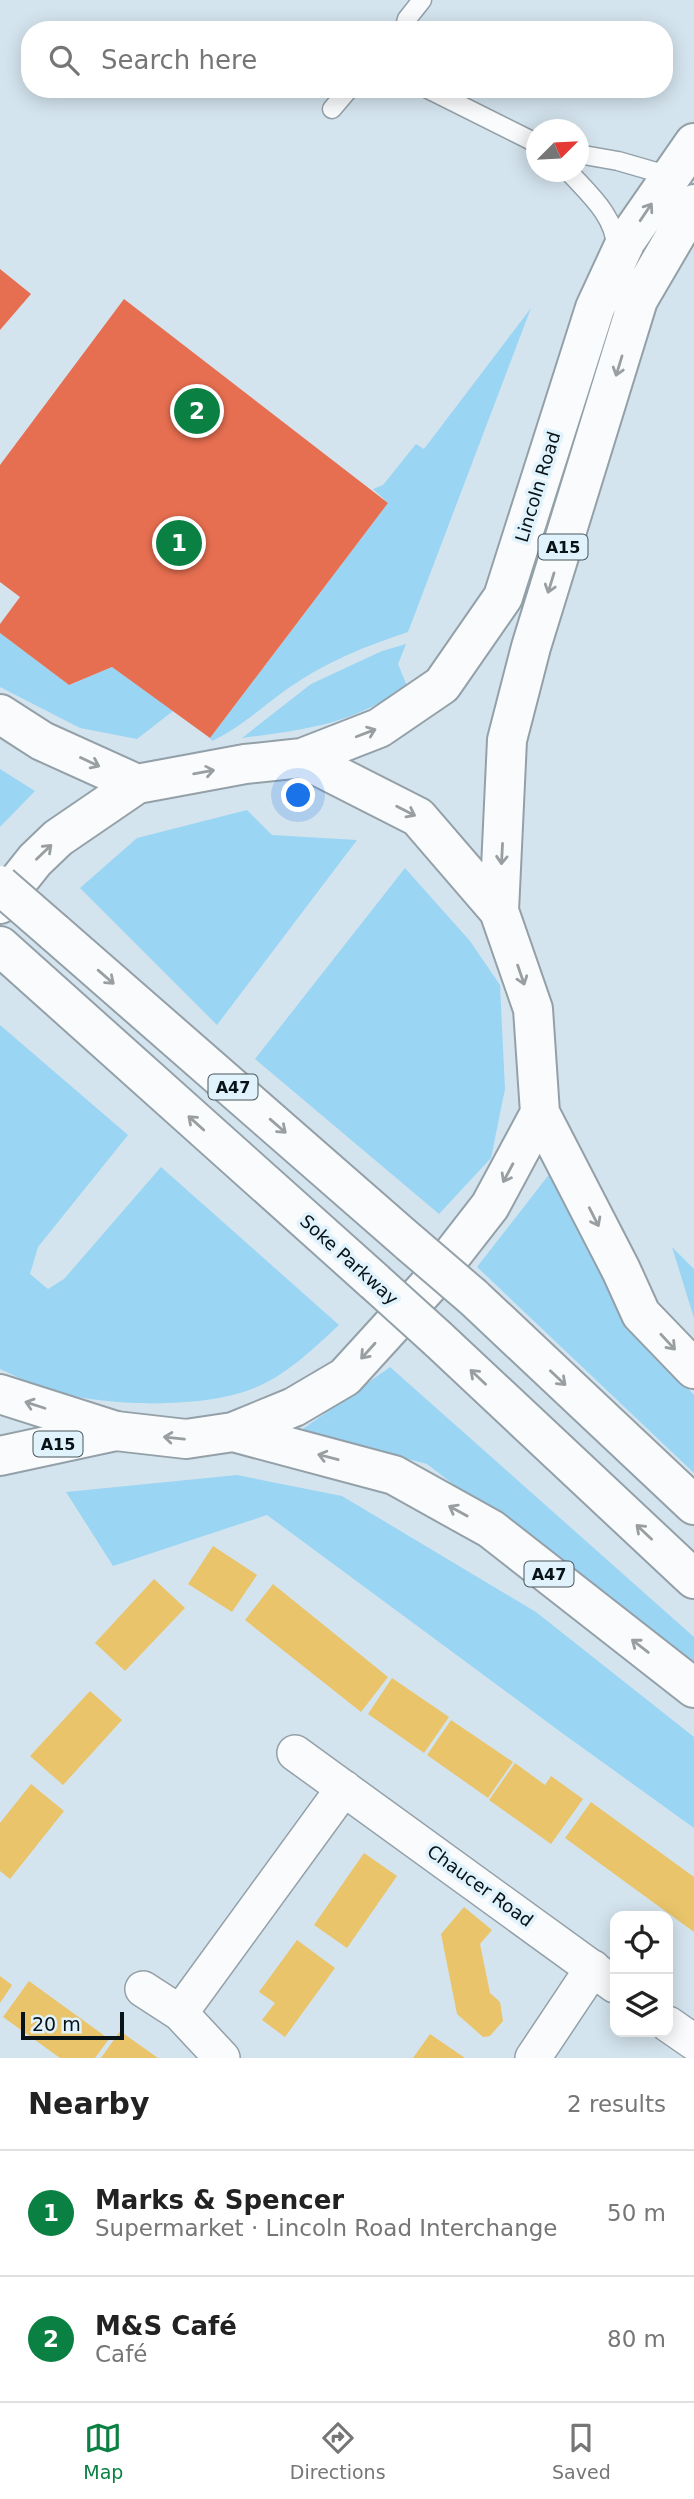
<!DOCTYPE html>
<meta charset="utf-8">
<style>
:root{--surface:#fff;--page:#f6f6f6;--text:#222;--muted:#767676;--line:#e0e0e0;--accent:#0b8043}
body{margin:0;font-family:"DejaVu Sans",sans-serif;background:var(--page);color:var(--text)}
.controls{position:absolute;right:21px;bottom:21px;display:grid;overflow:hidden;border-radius:14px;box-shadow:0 4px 18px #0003}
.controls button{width:63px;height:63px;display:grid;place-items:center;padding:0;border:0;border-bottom:2px solid var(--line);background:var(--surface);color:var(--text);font:35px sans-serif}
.compass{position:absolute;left:526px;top:119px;width:63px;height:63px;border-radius:50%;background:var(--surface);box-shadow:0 4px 18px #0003;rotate:66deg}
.scale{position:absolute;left:21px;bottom:18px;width:103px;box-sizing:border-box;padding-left:7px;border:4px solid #081318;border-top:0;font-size:19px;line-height:24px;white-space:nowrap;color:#081318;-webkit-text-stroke:5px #e0f2fc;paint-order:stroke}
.you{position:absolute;left:299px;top:796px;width:24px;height:24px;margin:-18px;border:5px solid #fff;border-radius:50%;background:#1a73e8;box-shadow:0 0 0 10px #1a73e833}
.badge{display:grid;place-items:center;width:46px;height:46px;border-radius:50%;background:var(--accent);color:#fff;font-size:23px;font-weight:700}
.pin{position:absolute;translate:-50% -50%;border:4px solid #fff;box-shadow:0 2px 7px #0006}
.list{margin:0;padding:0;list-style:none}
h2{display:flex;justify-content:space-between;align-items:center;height:91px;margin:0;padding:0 28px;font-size:30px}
h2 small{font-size:23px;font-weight:400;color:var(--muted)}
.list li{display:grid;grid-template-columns:46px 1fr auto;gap:21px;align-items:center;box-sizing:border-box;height:126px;padding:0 28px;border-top:2px solid var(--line)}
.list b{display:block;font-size:26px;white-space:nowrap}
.list p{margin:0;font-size:23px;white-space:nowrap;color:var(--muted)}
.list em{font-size:23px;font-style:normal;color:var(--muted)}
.icon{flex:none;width:38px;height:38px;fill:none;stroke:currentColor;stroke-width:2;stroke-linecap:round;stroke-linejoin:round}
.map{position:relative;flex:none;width:694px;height:2058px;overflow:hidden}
.search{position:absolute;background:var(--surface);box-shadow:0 4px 18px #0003;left:21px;right:21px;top:21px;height:77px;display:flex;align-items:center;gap:18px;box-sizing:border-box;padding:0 24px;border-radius:28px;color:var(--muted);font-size:26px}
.sheet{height:343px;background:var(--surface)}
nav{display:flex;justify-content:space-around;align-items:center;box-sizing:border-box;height:98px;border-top:2px solid var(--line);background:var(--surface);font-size:19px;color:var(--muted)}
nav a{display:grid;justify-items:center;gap:4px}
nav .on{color:var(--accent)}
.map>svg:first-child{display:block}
.green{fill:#9ad5f4}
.homes{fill:#e9c46a}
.shops{fill:#e76f51}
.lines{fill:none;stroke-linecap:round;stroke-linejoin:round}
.service-casing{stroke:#94a0a8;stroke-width:21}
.minor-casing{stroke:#94a0a8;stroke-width:38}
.primary-casing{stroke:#94a0a8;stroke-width:42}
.trunk-casing{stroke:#94a0a8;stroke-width:42}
.service{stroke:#f9fbfc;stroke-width:18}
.minor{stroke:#f9fbfc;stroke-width:35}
.primary{stroke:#f9fbfc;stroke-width:38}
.trunk{stroke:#f9fbfc;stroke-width:38}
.trunk-bridge-casing{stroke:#94a0a8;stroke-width:42;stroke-linecap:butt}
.trunk-bridge{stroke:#f9fbfc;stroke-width:38}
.oneway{stroke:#999ea1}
.labels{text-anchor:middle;stroke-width:7;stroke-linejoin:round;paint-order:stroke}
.shield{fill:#e0f2fc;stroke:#49565c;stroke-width:2}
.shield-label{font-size:16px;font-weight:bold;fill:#081318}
.street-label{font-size:18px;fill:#081318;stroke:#e0f2fc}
</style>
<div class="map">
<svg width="694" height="2058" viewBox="0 0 694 2058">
<rect width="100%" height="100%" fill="#d4e4ee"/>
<!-- green -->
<path class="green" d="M531 308 408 632C365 646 324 663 287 689 262 707 240 728 212 741L210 738 388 503 373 489 383 485 416 444 424 449Z
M0 633 69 685 112 667 173 711 137 739 80 728 0 687Z
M406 644 398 664 407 686C350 725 308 729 242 738L311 684 382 651Z
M0 769 35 791 0 827Z
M247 810 272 835 357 840 217 1025 80 888 137 838Z
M405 868 470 941 500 985 505 1089 491 1158 439 1214 255 1059Z
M0 1025 128 1135 38 1247 30 1274 48 1289 64 1279 161 1167 339 1325C314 1348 290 1372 259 1386 207 1410 104 1407 49 1390 32 1385 16 1376 0 1369Z
M551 1172 627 1320 694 1395V1473L477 1267Z
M672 1247 694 1269V1318Z
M390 1367 694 1637V1670L427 1464 300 1431Z
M237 1475 342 1496 536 1612 694 1737V1828L562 1733 267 1515 113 1566 66 1492Z"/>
<!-- homes -->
<path class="homes" d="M213 1546 257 1575 232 1612 188 1584Z
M154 1579 185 1608 125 1671 95 1643Z
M273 1584 388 1677 361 1712 245 1620Z
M392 1678 449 1717 424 1753 368 1714Z
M90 1691 122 1720 63 1785 30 1756Z
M451 1720 513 1762 488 1798 427 1755Z
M515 1763 545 1785 551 1776 583 1799 551 1844 489 1800Z
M31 1784 64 1811 10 1879 0 1871V1823Z
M591 1802 694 1877V1932L565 1838Z
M364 1853 397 1876 347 1948 314 1925Z
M464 1907 492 1930 480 1944 490 1993 500 2002 503 2021 490 2036 483 2037 457 2014 441 1934Z
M297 1940 335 1968 285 2037 262 2020 275 2003 259 1992Z
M0 1976 12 1985 0 2003Z
M29 1981 109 2039 95 2058H60L3 2017Z
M120 2031 158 2058H101Z
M430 2034 465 2058H413Z"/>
<!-- shops -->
<path class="shops" d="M0 269 31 294 0 330Z
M124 299 388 503 210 738 112 667 69 685 0 633V624L20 597 0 582V465Z"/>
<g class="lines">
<defs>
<path id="service" d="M404 30 407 19 422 0
M428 89 536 143
M332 109 349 89
M578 154 618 161 670 176
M569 172C589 194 615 216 616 247"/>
<path id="minor" d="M295 1753 615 1985
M143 1989 180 2013 344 1788
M180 2013 222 2058
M668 2024 694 2042
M533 2058 593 1968"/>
<path id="primary" d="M0 1456 116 1431"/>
<path id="trunk" d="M0 714 42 741 137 784
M302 758 379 728 442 685 503 597 595 308 626 241 694 143
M0 904 35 860 58 838 137 784 245 764 302 758 418 817 499 911 533 1009 540 1113 490 1206 427 1287 345 1377 294 1407 233 1432 186 1439 116 1431 0 1394
M499 911 507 740 531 647 638 300 694 204
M54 932 410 1243
M0 946 375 1282
M540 1113 621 1270 641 1314 694 1369
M473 1297 694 1505
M438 1339 694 1579
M233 1432 394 1475 491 1529 694 1688"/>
</defs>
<!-- service casing -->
<use href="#service" class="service-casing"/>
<!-- minor casing -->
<use href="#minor" class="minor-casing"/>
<!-- primary casing -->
<use href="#primary" class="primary-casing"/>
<!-- trunk casing -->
<use href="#trunk" class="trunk-casing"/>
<!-- service -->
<use href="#service" class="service"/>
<!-- minor -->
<use href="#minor" class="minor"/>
<!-- primary -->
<use href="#primary" class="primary"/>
<!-- trunk -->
<use href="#trunk" class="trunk"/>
<defs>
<path id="trunk-bridge" d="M0 885 54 932
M410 1243 473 1297
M375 1282 438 1339"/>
</defs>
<!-- trunk-bridge casing -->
<use href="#trunk-bridge" class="trunk-bridge-casing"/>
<!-- trunk-bridge -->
<use href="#trunk-bridge" class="trunk-bridge"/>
</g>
<!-- one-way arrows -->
<defs><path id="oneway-shaft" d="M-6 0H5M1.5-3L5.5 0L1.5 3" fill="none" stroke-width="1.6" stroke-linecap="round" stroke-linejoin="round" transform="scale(1.75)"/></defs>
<g class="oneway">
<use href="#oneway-shaft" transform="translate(646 212) rotate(-56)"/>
<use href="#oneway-shaft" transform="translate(619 366) rotate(107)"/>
<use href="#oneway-shaft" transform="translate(551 583) rotate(107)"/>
<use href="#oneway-shaft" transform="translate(366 733) rotate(-21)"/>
<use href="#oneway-shaft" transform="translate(90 762) rotate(25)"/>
<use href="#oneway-shaft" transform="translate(204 772) rotate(-10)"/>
<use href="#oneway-shaft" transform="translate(406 811) rotate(27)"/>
<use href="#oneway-shaft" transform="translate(44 852) rotate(-44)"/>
<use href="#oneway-shaft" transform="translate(502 854) rotate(93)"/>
<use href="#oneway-shaft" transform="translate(521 975) rotate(71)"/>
<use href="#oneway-shaft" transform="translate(106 977) rotate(41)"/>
<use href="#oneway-shaft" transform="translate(196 1123) rotate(-138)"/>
<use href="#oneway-shaft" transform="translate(278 1126) rotate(41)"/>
<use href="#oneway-shaft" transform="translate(508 1173) rotate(118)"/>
<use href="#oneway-shaft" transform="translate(594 1217) rotate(63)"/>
<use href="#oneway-shaft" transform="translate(668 1342) rotate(47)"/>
<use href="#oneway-shaft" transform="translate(368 1351) rotate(132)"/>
<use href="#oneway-shaft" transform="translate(478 1377) rotate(-137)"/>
<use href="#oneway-shaft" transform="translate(558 1378) rotate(43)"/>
<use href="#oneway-shaft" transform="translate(35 1405) rotate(-162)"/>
<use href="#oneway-shaft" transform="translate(174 1438) rotate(-174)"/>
<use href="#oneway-shaft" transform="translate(328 1457) rotate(-165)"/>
<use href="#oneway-shaft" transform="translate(458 1511) rotate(-151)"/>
<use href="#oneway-shaft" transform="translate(644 1532) rotate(-137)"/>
<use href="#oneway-shaft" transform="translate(640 1646) rotate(-142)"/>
</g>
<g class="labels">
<!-- shield labels -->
<g class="shield">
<rect x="538.5" y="534.5" width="49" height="25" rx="5"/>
<rect x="208.5" y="1074.5" width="49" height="25" rx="5"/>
<rect x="33.5" y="1431.5" width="49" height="25" rx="5"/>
<rect x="524.5" y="1561.5" width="49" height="25" rx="5"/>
</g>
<g class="shield-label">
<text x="563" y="553">A15</text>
<text x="233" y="1093">A47</text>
<text x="58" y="1450">A15</text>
<text x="549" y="1580">A47</text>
</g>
<!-- street labels -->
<g class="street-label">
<text transform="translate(538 487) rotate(-73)" y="6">Lincoln Road</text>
<text transform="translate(349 1260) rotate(42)" y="6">Soke Parkway</text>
<text transform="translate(480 1886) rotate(36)" y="6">Chaucer Road</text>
</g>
</g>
</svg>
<div class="controls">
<button><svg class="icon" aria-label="locate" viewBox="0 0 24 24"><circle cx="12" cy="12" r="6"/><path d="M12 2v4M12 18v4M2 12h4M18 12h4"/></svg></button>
<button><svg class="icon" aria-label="layers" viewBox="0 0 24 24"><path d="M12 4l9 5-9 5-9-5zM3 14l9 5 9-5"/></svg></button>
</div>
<svg class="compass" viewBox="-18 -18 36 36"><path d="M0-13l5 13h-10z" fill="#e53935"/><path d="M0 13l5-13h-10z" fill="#767676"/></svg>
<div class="scale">20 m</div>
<div class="you"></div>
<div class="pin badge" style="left:179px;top:543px">1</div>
<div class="pin badge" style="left:197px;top:411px">2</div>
<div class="search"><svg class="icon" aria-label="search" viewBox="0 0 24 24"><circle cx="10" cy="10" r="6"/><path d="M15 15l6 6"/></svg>Search here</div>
</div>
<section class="sheet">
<h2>Nearby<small>2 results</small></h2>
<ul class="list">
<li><span class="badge">1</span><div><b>Marks &amp; Spencer</b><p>Supermarket · Lincoln Road Interchange</p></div><em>50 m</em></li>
<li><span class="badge">2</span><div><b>M&amp;S Café</b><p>Café</p></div><em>80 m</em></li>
</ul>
</section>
<nav>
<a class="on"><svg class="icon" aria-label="map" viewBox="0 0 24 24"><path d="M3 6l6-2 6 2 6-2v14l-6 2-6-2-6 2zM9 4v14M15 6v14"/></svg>Map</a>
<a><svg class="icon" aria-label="directions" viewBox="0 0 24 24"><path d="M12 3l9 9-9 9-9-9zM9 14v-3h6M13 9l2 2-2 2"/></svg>Directions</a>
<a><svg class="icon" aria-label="saved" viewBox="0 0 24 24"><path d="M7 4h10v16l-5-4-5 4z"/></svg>Saved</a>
</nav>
